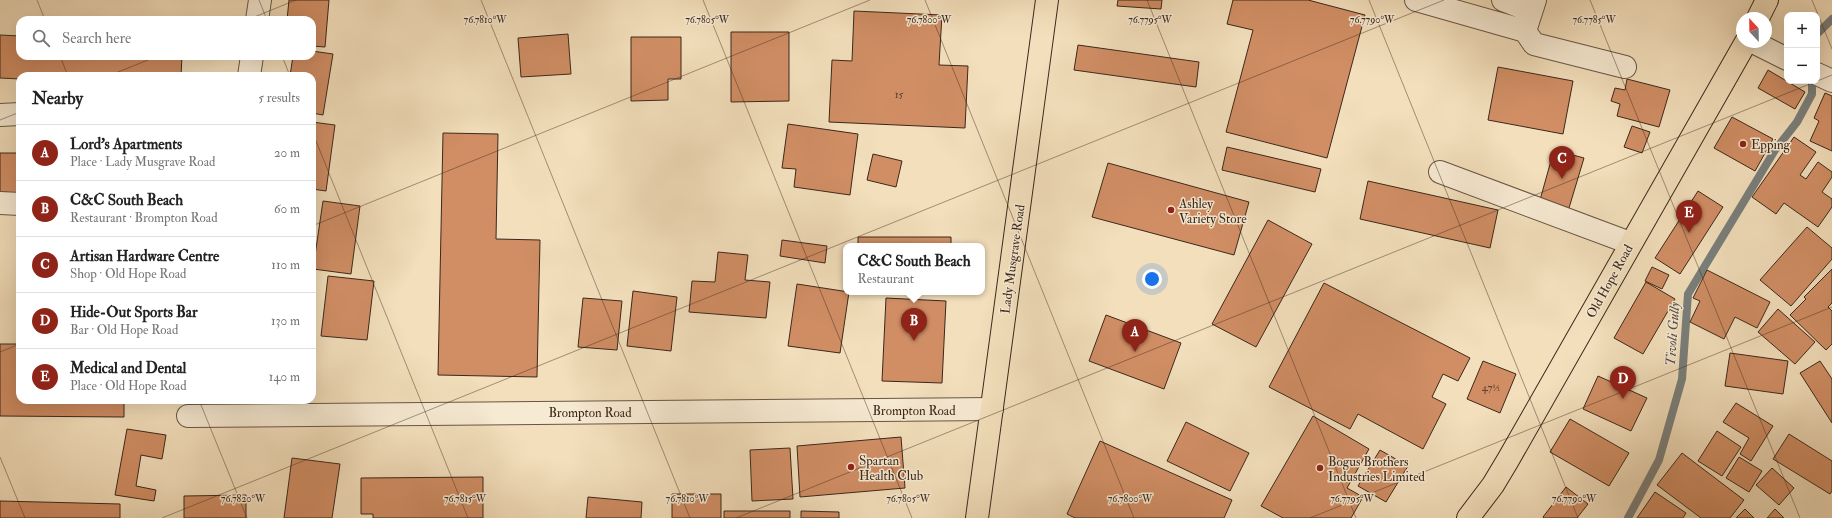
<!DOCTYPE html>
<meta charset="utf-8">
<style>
:root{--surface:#fff;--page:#f2f2f2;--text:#222;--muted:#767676;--line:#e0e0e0;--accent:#8f2418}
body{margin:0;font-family:"IM FELL Double Pica",serif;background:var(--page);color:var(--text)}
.controls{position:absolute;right:12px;top:12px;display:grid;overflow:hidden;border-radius:8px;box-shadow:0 4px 16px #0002}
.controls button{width:36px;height:36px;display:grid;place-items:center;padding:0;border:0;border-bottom:1px solid var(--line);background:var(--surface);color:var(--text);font:20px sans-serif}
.compass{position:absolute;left:1736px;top:12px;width:36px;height:36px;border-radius:50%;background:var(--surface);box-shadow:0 4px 16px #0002;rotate:338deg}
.you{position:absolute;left:1152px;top:279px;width:14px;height:14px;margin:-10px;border:3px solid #fff;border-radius:50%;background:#1a73e8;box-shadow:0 0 0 6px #1a73e833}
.badge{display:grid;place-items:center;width:26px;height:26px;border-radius:50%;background:var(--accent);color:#fff;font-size:13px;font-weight:700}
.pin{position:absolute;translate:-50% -33px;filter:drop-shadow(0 1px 2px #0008)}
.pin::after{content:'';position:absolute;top:21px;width:14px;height:12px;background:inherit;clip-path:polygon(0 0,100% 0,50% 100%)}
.popup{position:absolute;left:843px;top:243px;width:142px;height:52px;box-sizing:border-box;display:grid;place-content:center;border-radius:8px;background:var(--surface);filter:drop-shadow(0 1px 3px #0005);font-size:13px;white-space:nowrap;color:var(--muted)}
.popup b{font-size:15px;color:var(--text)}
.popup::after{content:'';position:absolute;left:50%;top:100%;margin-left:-8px;border:8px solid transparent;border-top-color:var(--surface)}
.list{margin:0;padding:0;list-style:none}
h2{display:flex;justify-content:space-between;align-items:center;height:52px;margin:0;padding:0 16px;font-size:17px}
h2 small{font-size:13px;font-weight:400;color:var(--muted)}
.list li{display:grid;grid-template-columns:26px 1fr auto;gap:12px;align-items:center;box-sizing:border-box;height:56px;padding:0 16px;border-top:1px solid var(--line)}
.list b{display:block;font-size:15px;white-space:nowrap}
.list p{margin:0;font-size:13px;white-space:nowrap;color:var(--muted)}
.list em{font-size:13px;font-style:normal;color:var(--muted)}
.icon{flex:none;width:22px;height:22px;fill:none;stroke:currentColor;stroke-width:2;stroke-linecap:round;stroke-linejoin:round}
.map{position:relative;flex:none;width:1832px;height:518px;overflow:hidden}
.search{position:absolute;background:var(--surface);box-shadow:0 4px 16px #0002;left:16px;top:16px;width:300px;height:44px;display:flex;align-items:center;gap:10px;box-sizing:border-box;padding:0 14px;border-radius:12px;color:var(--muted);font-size:15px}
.panel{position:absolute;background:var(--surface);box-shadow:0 4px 16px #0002;left:16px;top:72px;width:300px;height:332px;border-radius:12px}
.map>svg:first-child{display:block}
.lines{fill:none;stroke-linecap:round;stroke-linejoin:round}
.stream{stroke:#797f7c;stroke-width:8}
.building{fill:#d18e65;stroke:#3b281b}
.minor-casing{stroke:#695643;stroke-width:24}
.major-casing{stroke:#3b281b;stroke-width:24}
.minor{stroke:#f7ead3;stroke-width:22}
.major{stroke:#f3dfbc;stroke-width:22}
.ticks{fill:none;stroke:#3b281b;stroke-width:1;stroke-opacity:0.45}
.poi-dot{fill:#8f2418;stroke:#f7ead3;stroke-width:1.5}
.labels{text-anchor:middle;stroke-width:3;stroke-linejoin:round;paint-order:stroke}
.number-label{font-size:11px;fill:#60422e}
.poi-label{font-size:13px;fill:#3b281b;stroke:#f7ead3;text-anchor:start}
.street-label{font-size:13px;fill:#3b281b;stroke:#f7ead3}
.water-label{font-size:14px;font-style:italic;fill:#554c44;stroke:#f7ead3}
.ticks-label{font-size:10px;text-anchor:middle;fill:#3b281b;stroke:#f7ead3;stroke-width:3;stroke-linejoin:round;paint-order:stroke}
</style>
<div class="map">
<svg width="1832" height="518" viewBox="0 0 1832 518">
<rect width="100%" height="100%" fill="#f3dfbc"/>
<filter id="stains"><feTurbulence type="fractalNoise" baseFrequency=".005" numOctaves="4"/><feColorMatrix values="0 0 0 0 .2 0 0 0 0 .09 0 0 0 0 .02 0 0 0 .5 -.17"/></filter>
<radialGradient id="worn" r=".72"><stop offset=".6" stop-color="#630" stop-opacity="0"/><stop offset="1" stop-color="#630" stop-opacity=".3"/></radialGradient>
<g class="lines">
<!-- stream -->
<path class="stream" d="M1817 34 1832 19
M1628 518 1659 460 1682 379 1688 294 1775 150 1797 122 1812 94V81"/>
</g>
<!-- building -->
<path class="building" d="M289 0H329L325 47 312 46V20H287Z
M1118 0H1162L1161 9 1117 6Z
M1233 0H1308L1365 15 1327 158 1226 132 1253 30 1227 24Z
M854 11 942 15 939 65 968 66 965 128 829 122 832 60 852 61Z
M731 32H789V101L731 102Z
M568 34 571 74 521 77 518 38Z
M0 35 20 36V56H182L181 76H20V79L0 78Z
M631 37H681V79H668V100L631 101Z
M1078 45 1199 62 1196 87 1074 70Z
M312 51 333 54 323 115 312 113V76H290L293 56H312Z
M1498 67 1573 81 1563 134 1488 120Z
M1768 70 1805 92 1795 109 1758 88Z
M1627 79 1670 90 1659 127 1617 116 1620 104 1611 101 1615 88 1625 90Z
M1825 93 1832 96V151L1810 141 1819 121 1814 118Z
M1732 117 1773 139 1755 171 1714 148Z
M312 122 335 125 326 191 312 189Z
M788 124 858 134 850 195 794 187 796 169 782 168Z
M1632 126 1650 132 1642 153 1624 147Z
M443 133 498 134 496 239 540 240 537 377 438 375Z
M1794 137 1816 152 1800 175 1806 179 1818 162 1832 172V177L1822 192 1832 199V207L1818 227 1784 203 1776 214 1752 197Z
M1227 147 1321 169 1315 192 1222 170Z
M1554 150 1584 158 1569 208 1540 200Z
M0 153H20V193L0 192Z
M873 154 902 161 896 187 867 180Z
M1108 163 1249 202 1234 255 1092 217Z
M1368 181 1498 210 1490 248 1360 219Z
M1698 191 1723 207 1680 274 1655 258Z
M323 201 360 206 351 274 313 269Z
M1268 220 1312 244 1256 347 1212 324Z
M1807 227 1832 248V259L1791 306 1760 280Z
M858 237H951V246H858Z
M782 240 827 246 825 263 780 256Z
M718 252 748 255 745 280 770 282 766 318 689 312 692 281 715 282Z
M1652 267 1669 275 1662 289 1645 281Z
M1832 269V303L1828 307 1832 311V344L1826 350 1790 315 1806 299 1804 297Z
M1707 270 1770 302 1757 328 1735 317 1724 339 1690 322 1700 301 1693 298Z
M328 276 374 281 367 340 321 336Z
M1646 282 1675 299 1643 354 1614 338Z
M1324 283 1470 358 1458 381 1443 374 1432 397 1446 404 1423 449 1358 414 1350 429 1269 387Z
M797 284 849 292 840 353 788 346Z
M633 291 677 297 671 351 627 346Z
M583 298 622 301 617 350 578 347Z
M886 298 946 301 942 383 882 381Z
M1778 309 1815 342 1795 364 1758 332Z
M1106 315 1181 343 1164 389 1089 361Z
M0 344H20V400H124V417L0 416Z
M1730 353 1788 361 1783 394 1725 386Z
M1483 361 1516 374 1500 413 1467 399Z
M1820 361 1832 379V423L1800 373Z
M1598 376 1647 398 1631 431 1583 409Z
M1736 403 1773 426 1751 461 1740 454 1749 438 1723 422Z
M1313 416 1369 449 1347 488 1363 497 1351 518H1283L1261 506Z
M1570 419 1629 453 1609 486 1550 452Z
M1186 422 1249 453 1230 491 1167 461Z
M127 429 166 435 162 459 141 455 136 486 156 490 154 501 115 495Z
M1717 431 1741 447 1722 476 1698 461Z
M1789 434 1832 461V491L1830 494 1773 459Z
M901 437 905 488 800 497 797 446Z
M1100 441 1232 500 1224 518H1075L1067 514Z
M790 448 793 499 752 501 750 450Z
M1380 450 1408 466 1386 502 1358 486Z
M1682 453 1744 500 1730 518H1701L1657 485Z
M1739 457 1762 471 1749 492 1726 478Z
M292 458 340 464 332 518H284Z
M1772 468 1794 488 1779 505 1756 485Z
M483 477V518H373V514H361V478Z
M1566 487 1588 504 1577 518H1544L1543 517Z
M1655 492 1686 513 1683 518H1637Z
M672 494H721V518H672Z
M246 495V518H184V496Z
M588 497 642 502 641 518H586Z
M0 501 120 504V518H0Z
M1745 509 1754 518H1736Z
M1775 509 1784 518H1767Z
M724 511H790V518H724Z
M801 511 839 512V518H801Z"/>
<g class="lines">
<defs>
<path id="minor" d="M1416 0 1525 31
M1503 0 1531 11
M1535 0 1525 31 1534 44 1625 67
M257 20 260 0
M1753 42 1787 59
M1817 74 1832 81
M249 76 252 56
M0 115 20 114
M1440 172 1630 243
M0 203 20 204
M188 416 992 409"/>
<path id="major" d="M1758 18 1767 0
M977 518 1047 0
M1468 518 1493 485 1508 460 1746 42"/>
</defs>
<!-- minor casing -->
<use href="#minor" class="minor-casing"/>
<!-- major casing -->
<use href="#major" class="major-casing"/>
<!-- minor -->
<use href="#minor" class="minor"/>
<!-- major -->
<use href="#major" class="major"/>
</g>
<!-- ticks -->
<path class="ticks" d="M37 0 45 20M259 0 267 20M481 0 690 518M703 0 912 518M925 0 1134 518M1147 0 1356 518M1369 0 1578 518M1590 0 1800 518M1812 0 1832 49M247 20 296 0M60 56 68 76M282 56 290 76M108 76 158 56M0 120 20 112M312 131 468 518M312 226 870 0M0 352 20 344M199 400 247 518M0 457 25 518M162 518 1444 0M736 518 1832 75M1310 518 1832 307"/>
<!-- markers -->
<g class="poi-dot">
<circle cx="1743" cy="144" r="4"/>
<circle cx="1171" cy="210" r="4"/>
<circle cx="851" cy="467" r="4"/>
<circle cx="1320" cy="468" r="4"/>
</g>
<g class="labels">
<!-- number labels -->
<g class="number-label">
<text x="899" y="98">15</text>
<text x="1491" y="391">47½</text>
</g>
<!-- poi labels -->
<g class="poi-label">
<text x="1751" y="149">Epping</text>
<text x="1179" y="208">Ashley<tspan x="1179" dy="15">Variety Store</tspan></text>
<text x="859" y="465">Spartan<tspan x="859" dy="15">Health Club</tspan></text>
<text x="1328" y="466">Bogus Brothers<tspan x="1328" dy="15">Industries Limited</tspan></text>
</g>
<!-- street labels -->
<g class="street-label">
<text transform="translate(1012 259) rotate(-82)" y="5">Lady Musgrave Road</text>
<text transform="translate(1609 281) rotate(-61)" y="5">Old Hope Road</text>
<text x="914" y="415">Brompton Road</text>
<text x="590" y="417">Brompton Road</text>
</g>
<!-- water labels -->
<g class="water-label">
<text transform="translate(1672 334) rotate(-86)" y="5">Tivoli Gully</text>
</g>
</g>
<g class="ticks-label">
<text x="485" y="23">76.7810°W</text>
<text x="707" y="23">76.7805°W</text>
<text x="929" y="23">76.7800°W</text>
<text x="1150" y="23">76.7795°W</text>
<text x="1372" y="23">76.7790°W</text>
<text x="1594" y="23">76.7785°W</text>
<text x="243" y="502">76.7820°W</text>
<text x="465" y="502">76.7815°W</text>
<text x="687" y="502">76.7810°W</text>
<text x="908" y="502">76.7805°W</text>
<text x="1130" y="502">76.7800°W</text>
<text x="1352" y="502">76.7795°W</text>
<text x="1574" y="502">76.7790°W</text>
</g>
<rect width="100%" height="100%" filter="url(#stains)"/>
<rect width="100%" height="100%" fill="url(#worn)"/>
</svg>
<div class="controls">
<button>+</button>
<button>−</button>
</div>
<svg class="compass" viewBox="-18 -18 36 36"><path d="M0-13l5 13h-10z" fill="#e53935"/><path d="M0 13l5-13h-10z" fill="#767676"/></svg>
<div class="you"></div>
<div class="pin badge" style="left:1135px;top:352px">A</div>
<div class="pin badge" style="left:914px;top:341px">B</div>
<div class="popup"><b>C&amp;C South Beach</b>Restaurant</div>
<div class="pin badge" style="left:1562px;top:179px">C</div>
<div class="pin badge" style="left:1623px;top:399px">D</div>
<div class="pin badge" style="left:1689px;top:233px">E</div>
<div class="search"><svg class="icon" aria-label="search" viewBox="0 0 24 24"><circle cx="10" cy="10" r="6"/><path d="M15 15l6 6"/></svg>Search here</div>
<section class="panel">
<h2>Nearby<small>5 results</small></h2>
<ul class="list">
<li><span class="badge">A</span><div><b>Lord's Apartments</b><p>Place · Lady Musgrave Road</p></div><em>20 m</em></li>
<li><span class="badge">B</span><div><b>C&amp;C South Beach</b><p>Restaurant · Brompton Road</p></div><em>60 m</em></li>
<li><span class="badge">C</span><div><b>Artisan Hardware Centre</b><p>Shop · Old Hope Road</p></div><em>110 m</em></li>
<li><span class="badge">D</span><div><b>Hide-Out Sports Bar</b><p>Bar · Old Hope Road</p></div><em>130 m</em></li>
<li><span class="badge">E</span><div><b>Medical and Dental</b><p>Place · Old Hope Road</p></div><em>140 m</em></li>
</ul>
</section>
</div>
